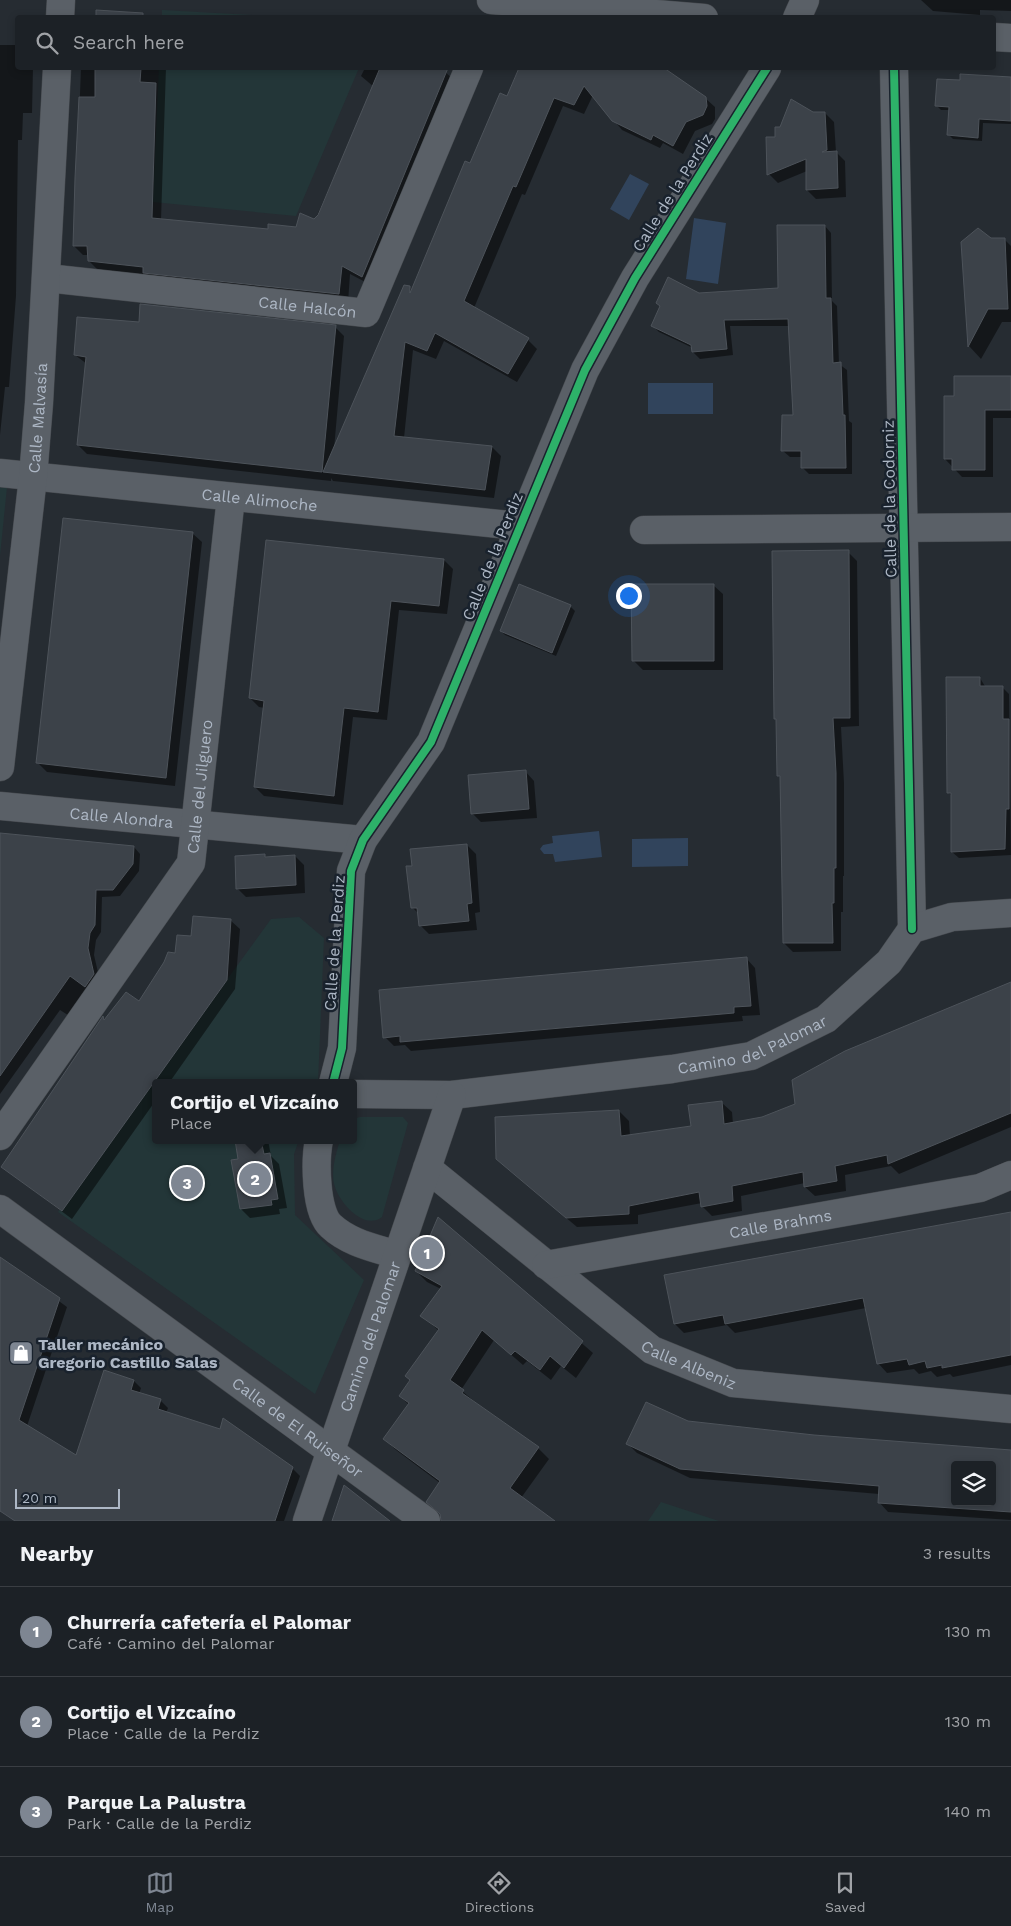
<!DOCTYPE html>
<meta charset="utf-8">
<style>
:root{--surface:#1c2126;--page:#25292e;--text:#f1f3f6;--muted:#a0a3a7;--line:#3a3e43;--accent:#7e8692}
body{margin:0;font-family:"Work Sans",sans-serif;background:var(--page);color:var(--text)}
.controls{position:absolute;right:15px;bottom:15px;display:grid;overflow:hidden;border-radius:5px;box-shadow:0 2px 8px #0003}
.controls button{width:45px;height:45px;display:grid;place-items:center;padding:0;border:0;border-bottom:1px solid var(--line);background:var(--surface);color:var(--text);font:25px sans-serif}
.scale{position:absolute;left:15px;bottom:12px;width:105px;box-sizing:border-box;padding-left:5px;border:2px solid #adb7c5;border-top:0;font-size:14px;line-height:18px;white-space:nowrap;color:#adb7c5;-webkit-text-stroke:4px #19222d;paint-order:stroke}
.you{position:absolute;left:628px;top:595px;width:18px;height:18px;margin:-12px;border:4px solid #fff;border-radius:50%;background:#1a73e8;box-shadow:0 0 0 8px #1a73e833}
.badge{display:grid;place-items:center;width:32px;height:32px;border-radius:50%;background:var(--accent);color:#fff;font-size:16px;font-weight:700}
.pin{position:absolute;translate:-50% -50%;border:2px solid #fff;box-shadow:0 1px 5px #0006}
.popup{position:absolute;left:152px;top:1079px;width:205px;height:65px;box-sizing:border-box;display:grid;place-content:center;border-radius:5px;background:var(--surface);filter:drop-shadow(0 1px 4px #0005);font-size:16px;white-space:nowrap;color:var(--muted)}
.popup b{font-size:19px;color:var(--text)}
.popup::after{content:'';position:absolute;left:50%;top:100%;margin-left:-10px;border:10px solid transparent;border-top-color:var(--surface)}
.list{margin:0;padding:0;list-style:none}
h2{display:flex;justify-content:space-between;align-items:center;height:65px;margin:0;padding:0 20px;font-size:21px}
h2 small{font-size:16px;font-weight:400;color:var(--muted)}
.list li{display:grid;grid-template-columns:32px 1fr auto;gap:15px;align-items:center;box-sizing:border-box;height:90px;padding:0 20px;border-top:1px solid var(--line)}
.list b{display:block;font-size:19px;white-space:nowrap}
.list p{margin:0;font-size:16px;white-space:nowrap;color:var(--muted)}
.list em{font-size:16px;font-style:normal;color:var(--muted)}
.icon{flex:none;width:28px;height:28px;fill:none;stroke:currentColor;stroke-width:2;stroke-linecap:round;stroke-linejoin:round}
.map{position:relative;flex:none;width:1011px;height:1521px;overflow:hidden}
.search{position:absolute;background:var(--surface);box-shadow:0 2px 8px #0003;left:15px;right:15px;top:15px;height:55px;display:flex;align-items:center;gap:12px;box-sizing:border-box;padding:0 18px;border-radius:5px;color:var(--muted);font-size:19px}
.sheet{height:335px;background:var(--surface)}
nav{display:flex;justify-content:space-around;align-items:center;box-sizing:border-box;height:70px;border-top:1px solid var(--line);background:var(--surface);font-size:14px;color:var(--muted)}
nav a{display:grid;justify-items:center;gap:2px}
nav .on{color:var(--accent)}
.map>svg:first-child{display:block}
.green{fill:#233638}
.water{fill:#31445c}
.shadow{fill:#0007;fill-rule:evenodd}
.building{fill:#3c4249;stroke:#4d535a;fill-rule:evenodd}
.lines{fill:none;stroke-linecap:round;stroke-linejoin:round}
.minor-casing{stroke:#44484d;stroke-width:29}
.minor{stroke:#5a6067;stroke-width:28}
.cycleway-casing{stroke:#19222d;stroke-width:11}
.cycleway{stroke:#2db169;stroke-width:8}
.labels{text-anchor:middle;stroke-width:5;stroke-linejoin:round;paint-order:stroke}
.street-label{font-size:16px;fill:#adb7c5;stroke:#19222d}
.poi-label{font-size:16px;font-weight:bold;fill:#adb7c5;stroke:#19222d;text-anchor:start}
</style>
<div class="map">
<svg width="1011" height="1521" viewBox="0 0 1011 1521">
<rect width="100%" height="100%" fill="#262c32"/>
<!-- green -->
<path class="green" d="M162 10 289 17H162Z
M159 68H359L296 216 153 202Z
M0 486 7 487 0 556Z
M299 917 324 938 318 1083H156V1140H299L294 1154 295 1215 364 1280 315 1394 58 1212 271 919Z
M360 1117H403L408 1123 382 1217C364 1231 340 1203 335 1187 330 1173 336 1154 340 1140H354V1119Z
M661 1502 719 1521H648Z"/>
<!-- water -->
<path class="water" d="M630 174 649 184 629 220 610 209Z
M694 218 726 223 718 284 686 279Z
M648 383H713V414H648Z
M599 831 602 857 555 862 553 854H544L540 849 543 845 553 843 552 836Z
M688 838V866L632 867V839Z"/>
<!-- shadow -->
<path class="shadow" d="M921 0H1011V11L980 10V15L933 11Z
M0 45H18V68H33L32 113H23L22 140H18L16 296 9 387H5L0 435Z
M81 68H166L161 220 269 230 297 229 315 220 374 87 361 76 365 68H444L443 70 455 81 371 285 350 274 348 303 153 281 146 275 98 270 89 261 88 255H83L74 246Z
M521 68H579L604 78 609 68H662L705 98 715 107V119L712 124 695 131 683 154 663 143 660 148 622 130 593 95 584 114 563 106 525 195 522 194 474 308 528 340 537 349 517 382 444 341 436 359 413 350 404 438 492 447 501 456 494 498 333 481 331 478V481L87 454 78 445 87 364 75 355 140 324 335 327 344 336 334 449 410 288 412 290 470 164 508 98Z
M1011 79V124L983 123 982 141 953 139 949 135 950 110H941L937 106 961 81Z
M825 113 834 122 836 152 845 161 846 197 816 199 807 190V171L778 183 769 174 777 138 812 114Z
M825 226 831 233 832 301 837 306 839 364 847 370 849 421 852 423V474H809L802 467V457H790L783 451 794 416 790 326H730L733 355 700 359 693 352V348L659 332 652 325 698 294 779 289Z
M1004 239 1011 246V322H1002L981 359 969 346 963 243Z
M1011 378V418H993V477H962L945 459 955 397Z
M192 533 202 542 175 786 47 772 38 763Z
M848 552 857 561 859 726 841 727 844 783V876H843V912H841V951L793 952 784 943 781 778 778 775 777 720 775 718Z
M444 560 453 569 447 614 399 610 387 720 353 717 343 805 264 796 255 787 265 708 259 707 250 698Z
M713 585 723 594V670H643L634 661Z
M570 606 575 611 556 656 505 635 501 631Z
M980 678 986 688H1003L1009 694 1011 855 959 858 952 852V796L948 792Z
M525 771 534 781 537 818 481 822 472 813Z
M0 834 134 847 140 854 139 871 120 896 102 897 101 932 96 940 94 955 100 981 74 1019 60 1010 0 1094Z
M467 845 476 854 480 912 475 913 477 930 429 934 420 925 419 914 412 907 413 867Z
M295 856 304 865 305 893 246 897 237 888 236 857Z
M230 920 240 929 235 989 169 1083H156V1100L72 1219 2 1167 104 1018 106 1020 139 1003 192 937Z
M746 958 755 968 760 1015 742 1016 743 1021 411 1051 405 1045 394 1046 385 1037Z
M1011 984V1127L899 1174 891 1166 845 1175 846 1191 815 1196 805 1187V1183L741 1196 742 1211 712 1216 702 1206V1203L638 1215V1224L577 1227 507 1168 619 1111 629 1121 630 1136 692 1127 722 1103 732 1112 733 1124 763 1118 796 1105Z
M236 1140H268L271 1156 279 1164 287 1208 279 1209 280 1214 250 1218 241 1209 239 1160Z
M1011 1213V1365L953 1377 950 1374 937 1377 931 1371 919 1374 914 1369 887 1373 878 1363 866 1308 735 1333 727 1325 684 1333 675 1324Z
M439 1219 593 1353 576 1378 561 1366 551 1380 527 1361 523 1365 494 1340 461 1390 475 1402 538 1448 549 1459 521 1498 552 1521H442L440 1483 396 1450 385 1439 409 1405 400 1396 439 1331 422 1315 441 1289 427 1282 416 1271Z
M0 1258 67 1307 27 1426 77 1457 105 1372 134 1381 141 1388 139 1394 160 1400 168 1408 166 1413 292 1468 300 1476 284 1521H18L0 1510Z
M688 1423 874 1442 1011 1451V1520L888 1512 879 1502V1494L690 1478 637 1453 628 1444ZM955 1465H992V1502H955Z"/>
<!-- building -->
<path class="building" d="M96 10 143 13V18H96Z
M95 68H141L140 82 156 83 152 218 268 229V224L296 227 300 213 314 219 318 215 380 68H448L362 277 342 266 339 294 143 273V267L88 261 87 246H73L75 178 79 97H95Z
M519 68H664L706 97 707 106 703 115 686 122 673 146 653 135 651 140 612 121 584 86 574 105 554 98 516 187 513 186 464 301 529 338 508 374 435 333 427 351 405 342 394 436 492 446 485 490 323 472 404 285 410 286V293L465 161 470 163 500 93 507 96Z
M960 74 1011 77V121L979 119 978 138 947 135 949 107 935 106 937 79 960 80Z
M791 99 813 112H825L827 150 822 152 837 151 838 188 806 190V159L767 175 766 137H775V127H780Z
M777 225H825L826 298H831L833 363 841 362 843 415H845L846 468H801V451H781L782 415H793L788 319 724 320 727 349 692 352 691 345 651 326 660 306 656 303 668 277 699 293 778 288Z
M978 228 991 238H1005L1008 309H988L968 347 961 242Z
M140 304 336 325 322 472 77 445 86 357 74 355 77 317 139 322Z
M954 376H1011V410H985V470H952V459H944V396H954Z
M63 518 193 532 166 778 36 763Z
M266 540 444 559 439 606 391 601 378 712 344 708 334 796 254 787 264 701 249 698Z
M849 550 850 718H833L836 773V868H834V903H832L833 943H783L780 776H777L776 719H774L772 551Z
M519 584 571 605 552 653 500 631Z
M631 584H714V661H632Z
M946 677H980V686H1003V719H1009V809H1006L1005 849 951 852V793H947Z
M526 770 529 809 471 814 468 775Z
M0 833 134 846 133 864 113 890H96L95 925 90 933 88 948 94 974 85 987 70 976 0 1076Z
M467 844 472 903 467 904 469 921 419 926 417 908H411L406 866H412L410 849Z
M265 854V857L295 855 296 885 236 889 235 856Z
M193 916 231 919 227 980 62 1211 1 1167 103 1016 104 1020 126 992 139 1001 164 962 168 952 175 953 177 935 191 936Z
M747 957 751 1006 734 1007V1013L400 1042V1036L383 1038 379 990Z
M1011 982V1113L888 1164 887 1155 835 1166 837 1181 804 1187 803 1172 732 1186 733 1201 701 1207 699 1192 629 1206V1214L566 1218 496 1159 495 1117 619 1110 621 1136 691 1126 688 1105 722 1101 724 1124 762 1117 795 1104 792 1080 845 1051Z
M235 1140H261L264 1154 270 1153 278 1199 271 1200 272 1205 240 1209 231 1160 238 1159Z
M1011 1212V1355L942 1368V1365L927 1368 925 1361 909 1365 907 1359 877 1364 863 1298 725 1324 723 1315 674 1324 664 1275Z
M438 1217 583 1341 564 1368 550 1356 540 1370 515 1351 511 1355 482 1330 450 1380 464 1390 462 1393 539 1447 510 1488 555 1521H441L440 1514 426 1502 440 1481 383 1439 409 1403 399 1396 410 1380 405 1376 439 1329 420 1316 442 1286 415 1271Z
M0 1257 60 1298 19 1420 76 1455 104 1370 134 1380 131 1390 161 1399 158 1409 220 1429 223 1418 293 1467 275 1521H15L0 1511Z
M646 1402 688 1421 814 1435 1011 1450V1512L878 1503 879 1486 680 1469 626 1444ZM955 1465H992V1502H955Z
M344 1485 390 1521H332Z"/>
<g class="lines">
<defs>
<g id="minor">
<path d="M491 0 704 18"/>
<path d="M60 18 61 0"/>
<path d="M797 18 805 0"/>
<path d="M994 37 1011 38"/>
<path d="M894 68 912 929"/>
<path id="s1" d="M47 278 366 313 469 68"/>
<path id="s2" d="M0 473 519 526"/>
<path d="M644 530 1011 527"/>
<path id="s3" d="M0 767 33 477 39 403 57 68"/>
<path id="s4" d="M0 806 363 840"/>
<path d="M333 1083 342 1048 351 871 363 840 431 742 585 370 635 278 767 68"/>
<path id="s5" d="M354 1094 452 1095 672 1069 751 1056 826 1019 889 962 912 929 952 917 1011 913"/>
<path id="s6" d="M0 1136 191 863 231 497"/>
<path d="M319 1140C315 1160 315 1212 331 1226 349 1243 375 1248 397 1255"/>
<path id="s7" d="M427 1168 652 1350 733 1383 1011 1409"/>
<path id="s8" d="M0 1209 426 1521"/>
<path id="s9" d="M546 1265 980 1188 1011 1175"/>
<path id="s10" d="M307 1521 452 1095"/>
</g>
</defs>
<!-- minor casing -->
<use href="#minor" class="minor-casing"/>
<!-- minor -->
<use href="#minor" class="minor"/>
<defs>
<path id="cycleway" d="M894 68 912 929
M333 1083 342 1048 351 871 363 840 431 742 585 370 635 278 767 68"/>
</defs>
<!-- cycleway casing -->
<use href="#cycleway" class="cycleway-casing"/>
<!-- cycleway -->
<use href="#cycleway" class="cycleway"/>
</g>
<!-- icons -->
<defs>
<symbol id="shop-square" viewBox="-11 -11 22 22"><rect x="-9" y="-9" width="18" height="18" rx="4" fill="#7e8692" stroke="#19222d"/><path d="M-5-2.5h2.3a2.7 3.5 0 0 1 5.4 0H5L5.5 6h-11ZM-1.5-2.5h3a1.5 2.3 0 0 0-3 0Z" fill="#fff"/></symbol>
</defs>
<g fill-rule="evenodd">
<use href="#shop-square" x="7" y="1339" width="28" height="28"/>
</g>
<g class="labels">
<!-- street labels -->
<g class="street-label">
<text transform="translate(672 192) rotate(-58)" y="6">Calle de la Perdiz</text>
<text dy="6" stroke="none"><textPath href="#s1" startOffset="262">Calle Halcón</textPath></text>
<text dy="6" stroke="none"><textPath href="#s3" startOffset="351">Calle Malvasía</textPath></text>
<text transform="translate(889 499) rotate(-91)" y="6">Calle de la Codorniz</text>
<text dy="6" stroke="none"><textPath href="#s2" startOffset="261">Calle Alimoche</textPath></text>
<text transform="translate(492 556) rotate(-68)" y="6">Calle de la Perdiz</text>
<text dy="6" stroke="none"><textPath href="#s6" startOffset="410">Calle del Jilguero</textPath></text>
<text dy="6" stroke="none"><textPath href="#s4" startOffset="122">Calle Alondra</textPath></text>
<text transform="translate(334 943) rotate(-86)" y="6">Calle de la Perdiz</text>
<text dy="6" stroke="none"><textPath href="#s5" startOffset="404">Camino del Palomar</textPath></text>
<text dy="6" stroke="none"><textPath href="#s9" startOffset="238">Calle Brahms</textPath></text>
<text dy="6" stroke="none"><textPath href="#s10" startOffset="195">Camino del Palomar</textPath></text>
<text dy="6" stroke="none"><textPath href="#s7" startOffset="329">Calle Albeniz</textPath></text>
<text dy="6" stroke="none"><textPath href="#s8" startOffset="369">Calle de El Ruiseñor</textPath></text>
</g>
<!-- poi labels -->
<g class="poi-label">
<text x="38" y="1350">Taller mecánico<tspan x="38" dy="18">Gregorio Castillo Salas</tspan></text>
</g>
</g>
</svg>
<div class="controls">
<button><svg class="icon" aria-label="layers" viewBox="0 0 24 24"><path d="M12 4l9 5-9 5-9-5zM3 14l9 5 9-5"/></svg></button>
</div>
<div class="scale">20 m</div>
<div class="you"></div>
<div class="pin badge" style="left:427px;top:1253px">1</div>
<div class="pin badge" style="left:255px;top:1179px">2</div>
<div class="popup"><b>Cortijo el Vizcaíno</b>Place</div>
<div class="pin badge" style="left:187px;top:1183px">3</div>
<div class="search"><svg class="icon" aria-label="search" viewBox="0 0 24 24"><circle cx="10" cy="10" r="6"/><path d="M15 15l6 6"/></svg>Search here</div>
</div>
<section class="sheet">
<h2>Nearby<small>3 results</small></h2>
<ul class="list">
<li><span class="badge">1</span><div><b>Churrería cafetería el Palomar</b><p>Café · Camino del Palomar</p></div><em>130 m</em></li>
<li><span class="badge">2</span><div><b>Cortijo el Vizcaíno</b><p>Place · Calle de la Perdiz</p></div><em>130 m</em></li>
<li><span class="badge">3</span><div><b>Parque La Palustra</b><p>Park · Calle de la Perdiz</p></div><em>140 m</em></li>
</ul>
</section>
<nav>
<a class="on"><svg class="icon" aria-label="map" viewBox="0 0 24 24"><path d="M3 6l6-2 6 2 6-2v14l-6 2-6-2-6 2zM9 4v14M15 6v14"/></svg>Map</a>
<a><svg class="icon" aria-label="directions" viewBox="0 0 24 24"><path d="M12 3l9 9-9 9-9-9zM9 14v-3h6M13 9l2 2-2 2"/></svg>Directions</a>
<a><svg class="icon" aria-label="saved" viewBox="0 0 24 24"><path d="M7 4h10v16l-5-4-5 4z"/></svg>Saved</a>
</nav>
